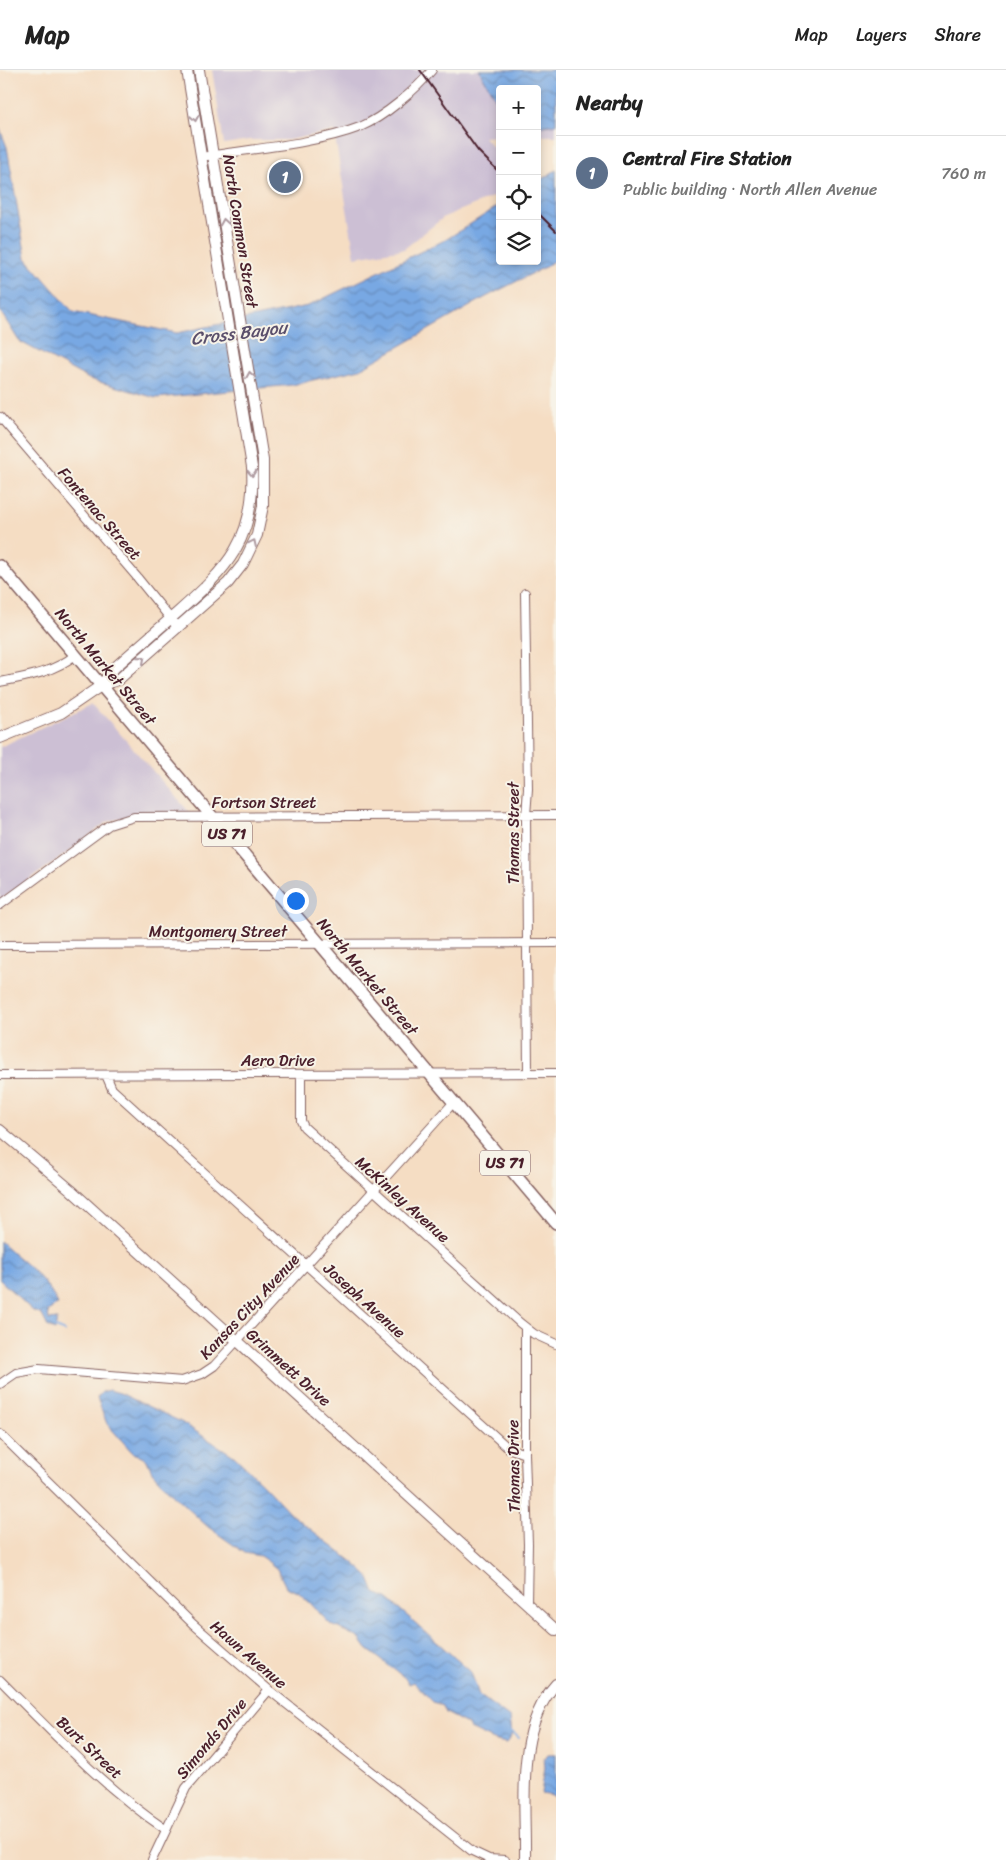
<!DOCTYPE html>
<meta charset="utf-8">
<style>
:root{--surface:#fff;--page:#f2f2f2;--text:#222;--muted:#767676;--line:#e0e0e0;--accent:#0f766e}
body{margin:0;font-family:Sriracha,sans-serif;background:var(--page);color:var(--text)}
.controls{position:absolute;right:15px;top:15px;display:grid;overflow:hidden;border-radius:5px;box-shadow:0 2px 8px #0003}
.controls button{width:45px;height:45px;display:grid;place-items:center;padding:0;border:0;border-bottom:1px solid var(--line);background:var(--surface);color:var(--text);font:25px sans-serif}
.you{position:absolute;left:295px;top:830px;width:18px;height:18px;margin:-12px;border:4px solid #fff;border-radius:50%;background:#1a73e8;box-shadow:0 0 0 8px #1a73e833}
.badge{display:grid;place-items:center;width:32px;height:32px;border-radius:50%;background:var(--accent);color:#fff;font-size:16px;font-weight:700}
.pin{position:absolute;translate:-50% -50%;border:2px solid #fff;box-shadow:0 1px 5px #0006}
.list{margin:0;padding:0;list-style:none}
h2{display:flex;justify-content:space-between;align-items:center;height:65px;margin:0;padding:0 20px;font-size:21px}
h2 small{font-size:16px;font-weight:400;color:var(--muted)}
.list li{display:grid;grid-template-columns:32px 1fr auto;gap:15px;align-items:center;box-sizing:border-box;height:75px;padding:0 20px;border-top:1px solid var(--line)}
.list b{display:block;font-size:19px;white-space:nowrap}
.list p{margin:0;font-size:16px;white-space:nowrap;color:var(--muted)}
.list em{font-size:16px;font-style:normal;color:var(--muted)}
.icon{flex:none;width:28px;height:28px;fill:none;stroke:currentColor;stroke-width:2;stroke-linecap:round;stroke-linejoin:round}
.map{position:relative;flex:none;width:556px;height:1790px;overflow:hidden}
header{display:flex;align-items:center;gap:30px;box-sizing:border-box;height:70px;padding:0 25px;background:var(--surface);border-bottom:1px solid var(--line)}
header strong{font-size:24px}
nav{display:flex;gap:28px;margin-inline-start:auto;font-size:18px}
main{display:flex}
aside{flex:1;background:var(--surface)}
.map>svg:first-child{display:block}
.industrial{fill:#ccbfd4}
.water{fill:url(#water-waves);stroke:#616487}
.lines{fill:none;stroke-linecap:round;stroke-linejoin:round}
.stream{stroke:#78a8e3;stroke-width:2}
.street-casing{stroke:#866260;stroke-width:10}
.secondary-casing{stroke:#866260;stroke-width:12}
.primary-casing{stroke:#866260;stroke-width:14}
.street{stroke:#fff;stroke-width:8}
.secondary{stroke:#fff;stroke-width:10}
.primary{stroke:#fff;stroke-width:11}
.rail{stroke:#4a1f2b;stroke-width:2}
.oneway{stroke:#ae9aa0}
.labels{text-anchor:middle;stroke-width:4;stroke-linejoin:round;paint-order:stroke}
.shield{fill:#f7f3e8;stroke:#7e5f64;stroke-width:1}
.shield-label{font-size:15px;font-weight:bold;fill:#4a1f2b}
.street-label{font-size:16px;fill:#4a1f2b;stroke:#f7f3e8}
.water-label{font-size:18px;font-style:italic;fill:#5a4f6b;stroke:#f7f3e8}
</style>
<header>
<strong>Map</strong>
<nav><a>Map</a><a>Layers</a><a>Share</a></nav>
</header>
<main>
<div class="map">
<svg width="556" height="1790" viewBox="0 0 556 1790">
<defs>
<pattern id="water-waves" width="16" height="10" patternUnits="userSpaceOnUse" patternTransform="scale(1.25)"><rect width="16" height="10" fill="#78a8e3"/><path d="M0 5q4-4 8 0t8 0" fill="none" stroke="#6488b8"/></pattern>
</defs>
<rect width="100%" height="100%" fill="#f7f3e8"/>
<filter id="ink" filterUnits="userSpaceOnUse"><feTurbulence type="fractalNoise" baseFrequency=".02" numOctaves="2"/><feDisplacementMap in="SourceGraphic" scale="10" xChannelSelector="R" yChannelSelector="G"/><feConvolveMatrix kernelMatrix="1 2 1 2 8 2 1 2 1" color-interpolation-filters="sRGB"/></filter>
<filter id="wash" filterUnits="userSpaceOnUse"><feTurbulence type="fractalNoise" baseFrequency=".0096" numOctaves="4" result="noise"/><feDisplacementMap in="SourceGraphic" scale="20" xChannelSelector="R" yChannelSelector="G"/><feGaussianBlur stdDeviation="1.12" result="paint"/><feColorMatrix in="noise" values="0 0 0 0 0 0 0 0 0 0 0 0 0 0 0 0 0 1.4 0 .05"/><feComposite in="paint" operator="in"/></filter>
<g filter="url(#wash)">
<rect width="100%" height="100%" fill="#f5ddc3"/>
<!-- industrial -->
<path class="industrial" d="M212 0H556V66H537V19H500V66L484 67 500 86V124L444 147 404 179 355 187 334 61 288 70H249L224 74Z
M93 633 190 743 130 746 107 752 67 783 0 830V677Z"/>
<!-- water -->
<path class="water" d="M479 0H556V54L537 57V19H500V36Z
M0 59 7 77 26 188 73 242 177 263 308 236 447 169 500 135V191H537V112L556 100V189L545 197 486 227 360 299 292 315 156 328 89 309 19 271 0 241Z
M0 1171C24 1194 42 1203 58 1234L48 1241 49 1250 57 1249 55 1260 48 1257 42 1245 33 1241 0 1210Z
M109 1320 120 1323 181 1352 234 1386 265 1416 291 1444 354 1493 368 1506 375 1523 387 1528 471 1602 479 1625 510 1648C511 1656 514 1666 507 1673L496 1671 470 1659 467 1654 446 1643 443 1636 433 1632 414 1612 409 1614 405 1608 367 1579 359 1568 330 1554 310 1533 298 1522 286 1517 277 1499 270 1493 260 1486 245 1483 208 1457 168 1420 152 1402 147 1390 132 1382 107 1354 97 1328 102 1322Z
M548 1684H556V1728L552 1725 541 1723 545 1698 544 1688Z"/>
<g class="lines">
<!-- stream -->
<path class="stream" d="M54 1257 65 1262
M510 1660 519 1668"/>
</g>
</g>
<g filter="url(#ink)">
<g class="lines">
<defs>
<path id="street" d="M201 87C249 79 316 74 360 57 384 47 416 20 432 0
M0 347 136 506 178 558
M525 523 528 719 526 745 528 1002
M0 612C26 607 55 602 75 585
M0 835 109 755 134 747 556 745
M0 875 556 873
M301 1004V1051L304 1057 520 1253 534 1264 556 1274
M0 1005 556 1003
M106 1005 112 1019 508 1378 525 1384
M525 1257V1384L528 1474 527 1533
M0 1314 16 1303 39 1299 182 1311 202 1304 214 1296 454 1032
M0 1364 193 1554 269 1620 472 1781 489 1789 505 1790
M0 1610C52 1662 104 1718 165 1759
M152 1790 186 1718 269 1620"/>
<path id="secondary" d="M102 615 111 601C133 581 155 562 177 543 228 498 256 469 252 397L187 0
M0 668 61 643 102 615 118 610 228 513 243 494 257 465 263 436V390L199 0
M0 1060 71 1120 556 1560
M525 1790C526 1733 515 1659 556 1614"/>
<path id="primary" d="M0 496 556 1153"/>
</defs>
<!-- street casing -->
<use href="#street" class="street-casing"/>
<!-- secondary casing -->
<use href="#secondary" class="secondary-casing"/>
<!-- primary casing -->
<use href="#primary" class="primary-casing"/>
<!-- street -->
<use href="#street" class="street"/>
<!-- secondary -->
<use href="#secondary" class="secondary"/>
<!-- primary -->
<use href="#primary" class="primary"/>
<!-- rail -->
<path class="rail" d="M420 0 478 81 500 103
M537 142 556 161"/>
</g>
<!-- one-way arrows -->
<defs><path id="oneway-chevron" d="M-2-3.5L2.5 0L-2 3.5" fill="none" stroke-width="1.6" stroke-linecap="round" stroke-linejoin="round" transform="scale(1.25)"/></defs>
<g class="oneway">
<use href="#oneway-chevron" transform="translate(195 48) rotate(81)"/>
<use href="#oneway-chevron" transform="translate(224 152) rotate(-99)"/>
<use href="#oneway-chevron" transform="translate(250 305) rotate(-99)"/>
<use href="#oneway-chevron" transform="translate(252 403) rotate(87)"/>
<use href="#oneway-chevron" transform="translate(253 473) rotate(-64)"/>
<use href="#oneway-chevron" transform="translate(142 589) rotate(-41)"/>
</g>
</g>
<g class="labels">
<!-- shield labels -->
<g class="shield">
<rect x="202" y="751.5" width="50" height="25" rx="4"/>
<rect x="480" y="1080.5" width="50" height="25" rx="4"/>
</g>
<g class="shield-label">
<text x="227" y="769">US 71</text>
<text x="505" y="1098">US 71</text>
</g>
<!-- street labels -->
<g class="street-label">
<text transform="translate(241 161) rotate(81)" y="6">North Common Street</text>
<text transform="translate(100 443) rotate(49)" y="6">Fontenac Street</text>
<text transform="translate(106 596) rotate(50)" y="6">North Market Street</text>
<text x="264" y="738">Fortson Street</text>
<text transform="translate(513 763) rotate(-90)" y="6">Thomas Street</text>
<text x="218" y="867">Montgomery Street</text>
<text transform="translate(368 906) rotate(50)" y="6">North Market Street</text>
<text x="278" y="996">Aero Drive</text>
<text transform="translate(403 1129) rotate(42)" y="6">McKinley Avenue</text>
<text transform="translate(365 1230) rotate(42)" y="6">Joseph Avenue</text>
<text transform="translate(249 1236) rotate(-47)" y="6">Kansas City Avenue</text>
<text transform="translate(289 1297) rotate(42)" y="6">Grimmett Drive</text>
<text transform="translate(513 1396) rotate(-91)" y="6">Thomas Drive</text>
<text transform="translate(249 1584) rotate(41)" y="6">Hawn Avenue</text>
<text transform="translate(211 1668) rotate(-50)" y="6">Simonds Drive</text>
<text transform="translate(90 1677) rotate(43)" y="6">Burt Street</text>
</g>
<!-- water labels -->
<g class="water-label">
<text transform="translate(239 263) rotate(-7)" y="6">Cross Bayou</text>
</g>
</g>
</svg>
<div class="controls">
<button>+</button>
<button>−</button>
<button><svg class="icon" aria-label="locate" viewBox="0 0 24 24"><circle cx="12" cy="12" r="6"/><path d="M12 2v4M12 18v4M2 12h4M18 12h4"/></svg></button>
<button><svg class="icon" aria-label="layers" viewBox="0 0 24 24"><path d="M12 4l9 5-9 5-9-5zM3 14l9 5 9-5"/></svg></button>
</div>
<div class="you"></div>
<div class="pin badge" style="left:285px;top:107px;background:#5c6f8a">1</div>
</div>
<aside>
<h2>Nearby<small></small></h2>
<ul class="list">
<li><span class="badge" style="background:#5c6f8a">1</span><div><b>Central Fire Station</b><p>Public building · North Allen Avenue</p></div><em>760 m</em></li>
</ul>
</aside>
</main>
